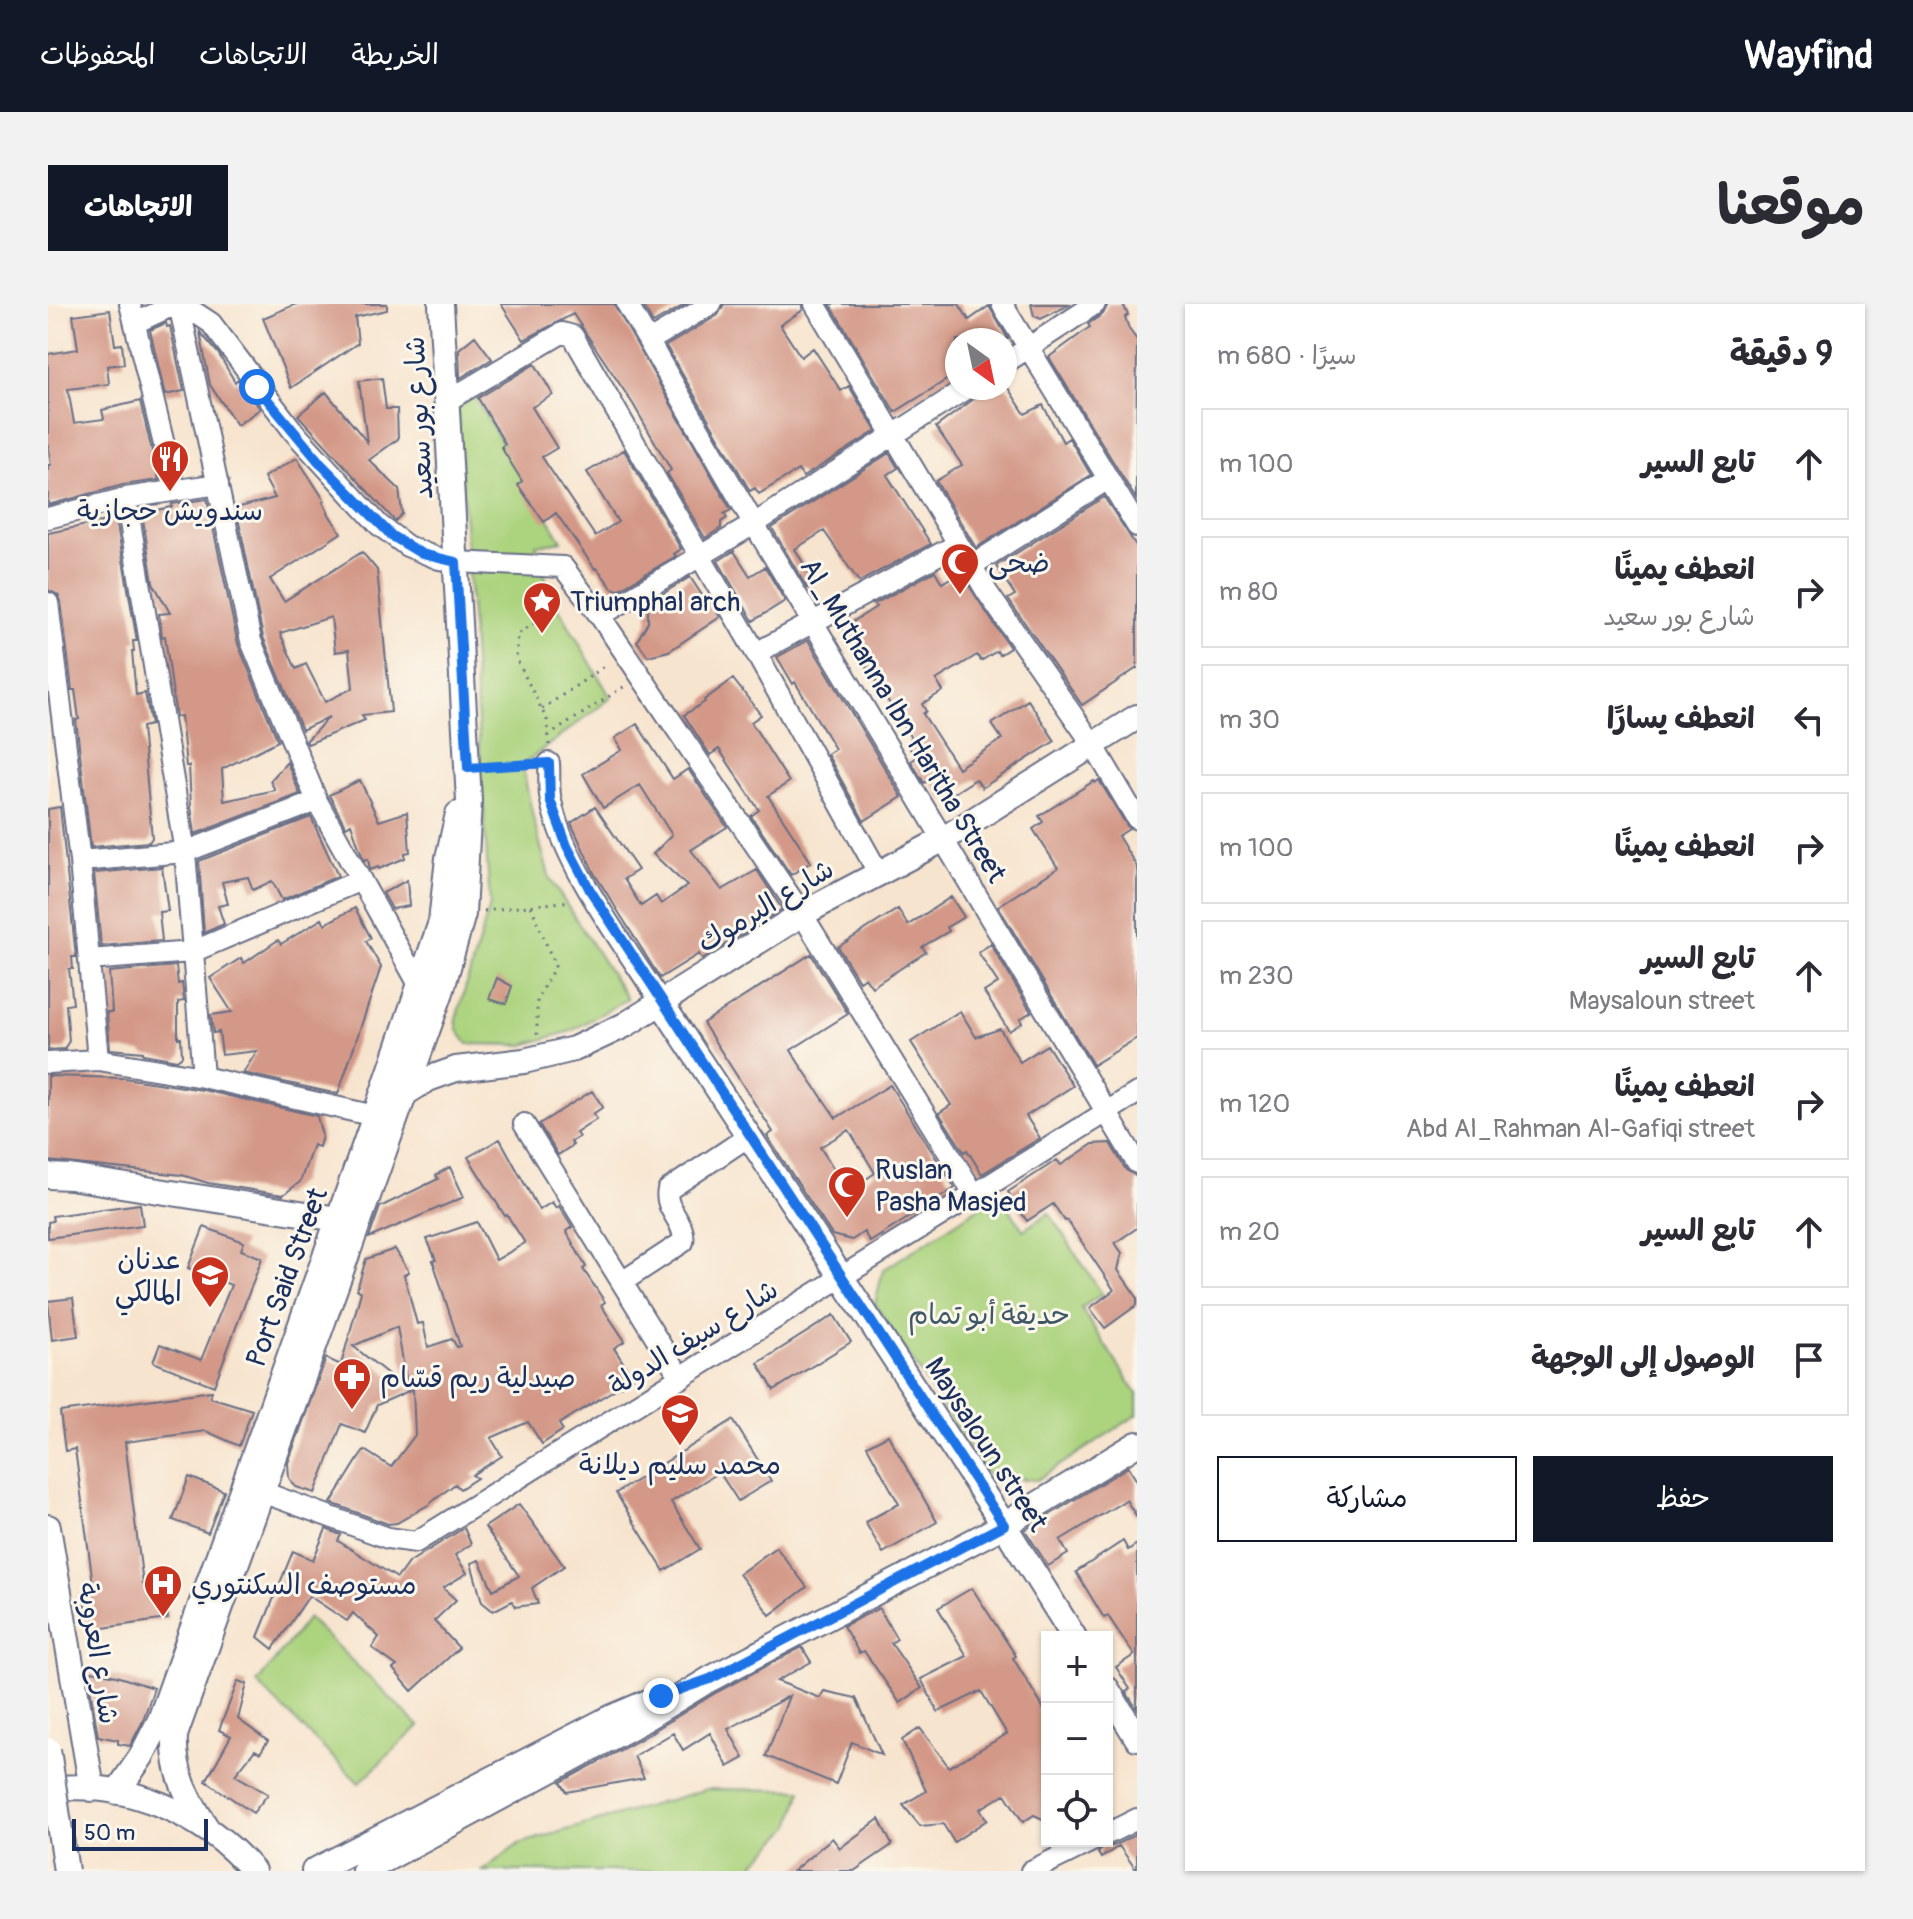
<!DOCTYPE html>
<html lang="ar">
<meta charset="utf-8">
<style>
:root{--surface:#fff;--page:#f2f2f3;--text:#2b2b33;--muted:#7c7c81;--line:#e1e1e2;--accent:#111827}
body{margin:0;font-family:Pangolin,"Playpen Sans Arabic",sans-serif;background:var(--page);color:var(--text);direction:rtl}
.controls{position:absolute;right:24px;bottom:24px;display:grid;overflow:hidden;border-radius:0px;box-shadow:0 2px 6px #0004}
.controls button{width:72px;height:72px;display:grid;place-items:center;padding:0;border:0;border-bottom:2px solid var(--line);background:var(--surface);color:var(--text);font:40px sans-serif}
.compass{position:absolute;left:897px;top:24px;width:72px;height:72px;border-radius:50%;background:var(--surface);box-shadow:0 2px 6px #0004;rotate:147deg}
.scale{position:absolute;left:24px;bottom:20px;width:136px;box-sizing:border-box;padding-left:8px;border:4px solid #1b2f5e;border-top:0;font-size:22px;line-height:28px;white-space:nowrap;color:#1b2f5e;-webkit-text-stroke:6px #fbf7ec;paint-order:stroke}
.stop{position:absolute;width:24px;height:24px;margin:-18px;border:6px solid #1a73e8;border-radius:50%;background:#fff}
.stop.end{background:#1a73e8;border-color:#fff;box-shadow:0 2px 8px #0008}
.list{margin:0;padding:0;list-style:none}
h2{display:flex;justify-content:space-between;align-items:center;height:104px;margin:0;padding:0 32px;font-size:34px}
h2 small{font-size:26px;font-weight:400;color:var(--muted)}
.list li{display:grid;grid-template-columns:52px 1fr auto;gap:24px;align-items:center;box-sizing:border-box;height:112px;margin:0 16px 16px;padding:0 16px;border:2px solid var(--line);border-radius:0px}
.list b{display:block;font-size:30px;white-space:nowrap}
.list p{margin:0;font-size:26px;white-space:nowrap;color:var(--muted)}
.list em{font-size:26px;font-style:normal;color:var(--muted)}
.actions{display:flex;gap:16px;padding:24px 32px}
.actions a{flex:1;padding:18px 0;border:2px solid var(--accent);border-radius:0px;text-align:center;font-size:28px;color:var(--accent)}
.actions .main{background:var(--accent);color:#fff}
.icon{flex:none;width:44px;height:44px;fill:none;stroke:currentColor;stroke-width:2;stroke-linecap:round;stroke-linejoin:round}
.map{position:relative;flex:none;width:1089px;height:1567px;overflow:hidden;direction:ltr;border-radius:0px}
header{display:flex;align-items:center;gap:48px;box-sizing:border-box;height:112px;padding:0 40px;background:var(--accent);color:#fff}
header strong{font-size:38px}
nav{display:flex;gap:44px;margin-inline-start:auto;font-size:28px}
.intro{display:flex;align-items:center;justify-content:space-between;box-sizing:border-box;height:192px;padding:0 48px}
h1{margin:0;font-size:56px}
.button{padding:20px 36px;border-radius:0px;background:var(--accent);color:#fff;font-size:28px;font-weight:700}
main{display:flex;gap:48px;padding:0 48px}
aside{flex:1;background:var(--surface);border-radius:0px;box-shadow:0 2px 6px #0004}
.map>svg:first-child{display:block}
.green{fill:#acd37e;stroke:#64816e;stroke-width:2}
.building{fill:#d39887;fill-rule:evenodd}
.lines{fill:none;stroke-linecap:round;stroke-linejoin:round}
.minor-casing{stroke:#686e85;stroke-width:24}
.major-casing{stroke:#686e85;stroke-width:28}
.path{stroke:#686e85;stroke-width:3;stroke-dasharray:2 6;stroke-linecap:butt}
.minor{stroke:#fff;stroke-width:20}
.major{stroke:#fff;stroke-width:24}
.major-bridge-casing{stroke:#686e85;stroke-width:28;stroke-linecap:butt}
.major-bridge{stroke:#fff;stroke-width:24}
.route{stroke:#1a73e8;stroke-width:10}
.labels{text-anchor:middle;stroke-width:6;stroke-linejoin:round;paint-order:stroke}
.street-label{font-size:28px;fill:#1b2f5e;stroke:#fbf7ec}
.poi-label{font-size:28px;fill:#1b2f5e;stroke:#fbf7ec;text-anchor:start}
.park-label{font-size:28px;fill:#3f5866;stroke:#fbf7ec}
</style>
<header>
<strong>Wayfind</strong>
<nav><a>الخريطة</a><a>الاتجاهات</a><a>المحفوظات</a></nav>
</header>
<div class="intro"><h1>موقعنا</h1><a class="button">الاتجاهات</a></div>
<main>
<aside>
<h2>9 دقيقة<small>سيرًا · 680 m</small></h2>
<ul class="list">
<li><svg class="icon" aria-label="ahead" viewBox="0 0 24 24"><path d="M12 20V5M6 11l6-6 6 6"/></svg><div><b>تابع السير</b></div><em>100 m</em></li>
<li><svg class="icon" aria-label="right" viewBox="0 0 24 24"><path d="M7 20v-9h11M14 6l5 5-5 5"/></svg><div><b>انعطف يمينًا</b><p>شارع بور سعيد</p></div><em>80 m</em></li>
<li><svg class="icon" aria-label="left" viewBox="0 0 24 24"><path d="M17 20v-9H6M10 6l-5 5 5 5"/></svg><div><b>انعطف يسارًا</b></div><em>30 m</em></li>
<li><svg class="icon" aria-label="right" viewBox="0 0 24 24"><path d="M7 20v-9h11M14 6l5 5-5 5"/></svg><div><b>انعطف يمينًا</b></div><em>100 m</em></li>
<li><svg class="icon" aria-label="ahead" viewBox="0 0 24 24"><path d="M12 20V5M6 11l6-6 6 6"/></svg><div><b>تابع السير</b><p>Maysaloun street</p></div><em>230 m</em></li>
<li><svg class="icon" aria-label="right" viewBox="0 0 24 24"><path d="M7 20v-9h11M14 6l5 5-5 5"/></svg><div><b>انعطف يمينًا</b><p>Abd Al_Rahman Al-Gafiqi street</p></div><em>120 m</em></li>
<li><svg class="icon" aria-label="ahead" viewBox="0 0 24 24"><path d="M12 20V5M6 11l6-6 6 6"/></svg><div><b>تابع السير</b></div><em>20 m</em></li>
<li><svg class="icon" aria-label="arrive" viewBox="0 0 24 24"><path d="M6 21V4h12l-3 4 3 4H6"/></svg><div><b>الوصول إلى الوجهة</b></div></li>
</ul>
<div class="actions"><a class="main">حفظ</a><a>مشاركة</a></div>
</aside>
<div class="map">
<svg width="1089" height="1567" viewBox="0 0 1089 1567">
<rect width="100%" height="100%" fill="#fbf7ec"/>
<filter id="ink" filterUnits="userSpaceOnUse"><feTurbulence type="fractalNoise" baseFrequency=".0125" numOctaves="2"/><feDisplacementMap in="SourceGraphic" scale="16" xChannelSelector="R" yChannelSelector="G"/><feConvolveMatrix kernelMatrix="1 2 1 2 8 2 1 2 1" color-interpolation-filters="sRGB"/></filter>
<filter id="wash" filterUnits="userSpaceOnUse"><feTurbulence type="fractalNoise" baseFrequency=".006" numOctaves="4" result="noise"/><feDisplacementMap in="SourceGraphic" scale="32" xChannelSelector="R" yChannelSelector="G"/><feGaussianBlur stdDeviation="1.8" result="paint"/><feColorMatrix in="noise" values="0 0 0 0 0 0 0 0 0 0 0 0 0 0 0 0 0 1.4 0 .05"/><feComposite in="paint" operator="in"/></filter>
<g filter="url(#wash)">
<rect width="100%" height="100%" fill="#f7e4ce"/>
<!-- green -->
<path class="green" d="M424 89 514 237 488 241 502 289 563 394 474 461 486 518 502 575 579 695 523 727 476 741 420 740 410 726 408 715 442 601 409 99Z
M952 890 975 926 1001 909 1054 990 1033 1004 1089 1090V1111L989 1176 940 1172 827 1000 835 966Z
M260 1314 371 1422 311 1479 209 1379Z
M659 1485 754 1486 743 1522 703 1563 707 1567H434L471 1540Z"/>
<g id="blocks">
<!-- building -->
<path class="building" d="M248 0H339V6L307 13 310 39 243 84 215 14Z
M453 0H566L683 206 676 210 679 214 673 218V224L657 234 619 169 623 166 585 100 525 10 476 36Z
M594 0H638L605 19Z
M676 0H754L755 6 732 21 753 53 765 44 793 87 801 82 828 127 755 173 750 166 711 190 707 184 702 187 618 42 670 11Z
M782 0H911L921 16 941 2 960 35 909 36V75L902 79 900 75 847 108Z
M983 0H1023L993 15 986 12Z
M1060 0H1075L1080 11 1077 13 1081 25 1089 36 1088 195 1001 53 1042 23 1040 20 1055 10Z
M62 6 67 41 74 40 76 60 59 62 61 80 20 85 26 119 56 115 54 106 92 97 111 176 75 181 0 201V161H3L0 140V50L30 45 25 11Z
M118 19 119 23 122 22 136 87 117 91 102 26Z
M152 28 170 49 187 78 190 75 212 105 189 121 162 81Z
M427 32 444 55 412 74 411 45Z
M487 60 505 91 484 103 509 144 494 153 547 232 570 218 539 168 576 146 633 245 626 250 628 252 570 286 564 284 549 264 547 265 508 209 496 218 470 181 474 177 453 143 457 140 430 94Z
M334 74 338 105H349L350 135 321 156 351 185 354 210 347 217 250 111 278 88 319 138 311 77Z
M932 84H960L977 110 995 101 1015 138 1021 134 1043 171 928 244 888 177 914 161 888 123 927 94Z
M841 149 850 164 839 171 883 240 811 278 776 227 747 245 767 279 759 284 724 224Z
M249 154 277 197 275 198 282 212 293 229 222 275 236 297 314 248 329 266 343 408 314 411 317 416 260 440 258 437 281 413 254 426 215 333 188 204 227 194 216 173ZM283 313 287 348 301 346 305 384 277 398 258 360 248 365 232 329Z
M1056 193 1089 243V364L1034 401 960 295 967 291 948 262Z
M159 195 190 340 230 437 174 465 176 497 227 486 222 477 239 458 252 490 147 530 143 502 141 462H138L133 412 128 413 117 332 114 333 111 310 122 309 105 279 94 209 124 203V200Z
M68 215 89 337H85L86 347H84L88 391 97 389 103 421 94 423 104 534 101 538 43 543 28 416 31 415 27 386H24L13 297 10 291 0 286V229Z
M686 247 702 272 717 263 737 297 705 317 670 257Z
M887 267 894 279 912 268 962 344 951 351 949 347 933 357 929 351 888 376 895 387 874 400 878 407 875 410 910 464 954 435 944 420 980 396 1007 437 934 484 928 475 895 496 882 476 876 479 863 457 868 454 861 443 866 439 795 324 828 303 826 300Z
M642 273 660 300 663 298 672 313 621 347 600 352 589 337 600 318V302L608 294Z
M760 336 854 493 816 517 779 450 787 445 747 378 745 380 729 353Z
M685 375 713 411 703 418 741 478 720 492 763 558 743 571 703 512 711 506 671 445 662 451 636 411 657 398 656 396Z
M589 420 625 475 640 465 679 523 643 546 674 586 709 566 734 605 654 655 651 650 612 674 546 569 523 519 547 503 590 566 576 575 593 602 608 592 613 600 639 582 605 550 624 531 592 481 555 504 535 470 574 446 567 434Z
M312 476 331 517 359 508 362 548 357 549V554L331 565 330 563 322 566 320 555 316 556 313 549 303 520 298 523 281 491Z
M1051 476 1081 525 1070 532 1089 563V734L1045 761 950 602 1010 564 985 525 995 518 991 512 1046 477 1047 479Z
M12 503 28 653H24L25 665H21L25 700 18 701 21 737 16 745 0 746V505Z
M263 513 290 572 234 596 224 577 205 586 200 573 174 578 180 600 170 602 176 620 156 629 151 557Z
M114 563 120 607 111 608 114 637 53 642 46 569Z
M359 576 361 602 344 605 335 589Z
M903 593 916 613 899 623 901 627 874 643 878 648 824 683 817 673 811 677 790 643 850 605 860 621Z
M307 604 323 634 318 637 333 663 290 790 195 769 209 747 174 751 171 728 165 729 163 711 184 708 162 674 193 654 196 659 230 636 233 640 274 615 277 620Z
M943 640 983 708 972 715 974 719 961 727 936 688 950 679 930 648Z
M763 650 800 710 743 746 750 758 788 814 842 781 907 884 822 938 816 928 804 936 784 931 719 832 725 828 655 719ZM801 826 827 869 800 887 772 843Z
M128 662 130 680 134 679 136 697 130 698V734H133L134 752 129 756 95 750V748L62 745 59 708H64L61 668Z
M449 674 464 682 458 700 441 695Z
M912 707 928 733 952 725 972 758 999 741 1025 782 978 812 992 834 934 870 919 846 916 848 891 809 903 801 863 738Z
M0 772 76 774 155 786 269 812 274 832 271 843 265 841 252 878 235 891 160 879 134 871 0 857Z
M544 787 555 803 545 810 549 815 528 829 531 833 523 838 525 841 510 851 491 820Z
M452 835 491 906 504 898 508 904 511 902 524 923 518 927 538 963 535 965 557 998 553 1001 577 1037 566 1044 585 1074 511 1120 515 1126 494 1140 480 1118 443 1134 454 1152 424 1171 429 1174 412 1185 407 1180 380 1201 349 1219 340 1220 283 1199 316 1146 343 1163 367 1131 365 1085 329 1101 317 1129 294 1120 267 1189 248 1183 241 1174 240 1159 278 1054 293 1061 313 988 309 985 318 955 347 945 361 968 356 971 369 1020 375 1019 380 1043 404 1035 409 1043 412 1042 385 957 388 956 379 935 429 918 448 956 477 939 459 911 457 912 420 853ZM349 1023 360 1086 305 1042Z
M1062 839 1078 866 1089 872V924L1067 939 1074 949 1070 966 1089 993V1001L1057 1024 1042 1004 1066 986 1019 916 1017 917 1005 900 979 917 960 888 1009 856 1013 861 1045 840Z
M402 863 416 893 321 934 332 903 390 875 388 871Z
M92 900 95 921 0 934V918L5 917 4 912Z
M156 923 196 938 193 946 214 954 166 1082 105 1058 112 1040 153 1056 183 981 140 964Z
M25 994 30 1032 4 1036 0 997Z
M786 1011 803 1038 726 1086 710 1059Z
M164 1087 162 1093 204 1106 191 1142 158 1127 77 1138 95 1280 115 1277 120 1315 40 1326 35 1288 46 1287 27 1145 17 1147 12 1108Z
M685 1116 723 1177 690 1197 671 1168 623 1198 652 1245 616 1267 568 1189Z
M840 1131 889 1218 835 1249 817 1218 851 1200 819 1142Z
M1080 1163 1089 1177V1213L1078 1196 1012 1236 1020 1250 1000 1262 977 1226Z
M141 1173 176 1187 160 1229 125 1216Z
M471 1200 516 1262 484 1284 490 1300 467 1303 464 1297 445 1307 434 1298 423 1259 431 1256 445 1286 471 1272 437 1223Z
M416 1224 423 1240 407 1251 419 1269 395 1284 408 1296 386 1317 411 1344 364 1387 345 1365 349 1362 324 1344 331 1333 305 1309 299 1317 261 1292 225 1345 210 1333 245 1247 265 1256 278 1225 293 1231 290 1237 349 1274 360 1259Z
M1075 1237 1080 1246 1089 1240V1405L1078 1388 1082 1385 1068 1363 1086 1351 1060 1312 1056 1314 1028 1268Z
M728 1243 759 1283 722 1311 691 1270Z
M924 1284 968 1352 965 1354 999 1410V1517L986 1511 975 1518 957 1490 932 1505 939 1516 906 1538 895 1520 872 1522 855 1501 878 1487 854 1436 872 1424 901 1463 959 1430 933 1387 890 1408 873 1375 919 1352 890 1304Z
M831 1304 849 1335 843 1339 874 1384 852 1399 816 1347 811 1349 795 1322Z
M754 1343 763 1358 729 1377 772 1394 776 1387 808 1394 834 1451 804 1438 788 1480 718 1452 741 1392 680 1425 696 1454 680 1463 662 1429 635 1446 625 1429 586 1452 596 1474 519 1488 513 1478 591 1436 669 1388Z
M44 1367 68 1372 106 1384 94 1419 82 1442 70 1440V1436L50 1432 41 1377Z
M190 1377 199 1380 190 1415 220 1437 212 1449 207 1446 187 1471 220 1490 205 1509 158 1477 183 1432 171 1426Z
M831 1515 844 1541 806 1567H745L784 1534 792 1544Z
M1089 1530V1567L1071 1542 1053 1554 1050 1549 1056 1542H1065Z"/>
</g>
</g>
<g filter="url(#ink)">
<use href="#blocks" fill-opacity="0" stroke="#686e85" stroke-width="2"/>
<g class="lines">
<defs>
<path id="minor" d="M82 0 127 186
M131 0 203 337 269 497 370 679
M134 0 163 19 246 128 331 221 359 242 391 255 408 258 515 263 552 312 754 610 926 890
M579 0 706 220 1089 859
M767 0 939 288 1044 439 1089 515
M954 0 1089 222
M87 19 128 0
M601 37 663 0
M957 59 1047 0
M399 97 514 29 525 32 708 349 831 570
M78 194 137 548 155 773
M0 214 78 194 170 180
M923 262 1060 175
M0 299 32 557 50 756
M552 312 706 220 919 84
M708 349 910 240
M501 459C502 472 500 485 503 497 516 563 578 643 614 700
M32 557 137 548 269 497
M41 656 144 648 313 576
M0 759 50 756 155 773 327 812
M476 820 633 1074
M574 978 635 938C639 919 615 905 620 886L701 832
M214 1188 340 1234 368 1238 1089 789
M1059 1530 1089 1515
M983 1567 1044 1537"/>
<path id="major" d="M614 700 956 1221 1026 1333
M356 790 380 775 408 765 476 757 526 745 577 721 754 610 894 536 1089 413
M0 872 22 873 290 915
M0 1223 44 1485
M1059 1385 1089 1434
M0 1485C76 1475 156 1509 205 1567
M69 1488 93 1453 112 1416 327 812 393 618 400 554 410 510
M160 1526C140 1495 125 1469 127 1431L393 688 415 610 421 497 393 0
M266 1567 560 1415 600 1398
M316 1567 583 1423 662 1375 956 1221 1089 1140"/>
</defs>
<!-- minor casing -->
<use href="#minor" class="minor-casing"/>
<!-- major casing -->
<use href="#major" class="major-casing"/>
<!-- path -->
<path class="path" d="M494 405 560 360
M500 432 577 382
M501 441 499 416 468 354 470 330 518 298
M440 463 484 460
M483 602 507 662 489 695V733
M436 607 523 597"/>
<!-- minor -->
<use href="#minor" class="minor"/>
<!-- major -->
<use href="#major" class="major"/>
<defs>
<path id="major-bridge" d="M0 1446 18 1567"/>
</defs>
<!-- major-bridge casing -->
<use href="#major-bridge" class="major-bridge-casing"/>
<!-- major-bridge -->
<use href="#major-bridge" class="major-bridge"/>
</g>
</g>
<g class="lines" filter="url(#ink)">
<!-- route -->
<path class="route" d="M209 83 273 160 344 232 374 250 408 258 420 464 501 459 502 496 519 542 542 586 956 1221 662 1375 613 1392"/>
</g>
<!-- icons -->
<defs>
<symbol id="restaurant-pin" viewBox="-11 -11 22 30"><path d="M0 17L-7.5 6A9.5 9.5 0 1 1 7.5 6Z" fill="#c8321e" stroke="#fbf7ec"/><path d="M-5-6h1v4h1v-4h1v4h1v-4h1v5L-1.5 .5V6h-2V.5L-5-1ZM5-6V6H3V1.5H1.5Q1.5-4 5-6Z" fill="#fff"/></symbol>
<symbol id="mosque-pin" viewBox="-11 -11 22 30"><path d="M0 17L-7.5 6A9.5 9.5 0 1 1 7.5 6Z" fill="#c8321e" stroke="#fbf7ec"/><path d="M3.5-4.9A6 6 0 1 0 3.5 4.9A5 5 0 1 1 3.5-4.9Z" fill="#fff"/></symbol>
<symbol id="sight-pin" viewBox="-11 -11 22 30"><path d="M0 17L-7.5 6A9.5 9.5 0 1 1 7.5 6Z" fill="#c8321e" stroke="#fbf7ec"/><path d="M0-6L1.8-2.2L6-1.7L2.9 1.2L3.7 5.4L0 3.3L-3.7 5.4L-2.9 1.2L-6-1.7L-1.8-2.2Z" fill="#fff"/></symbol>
<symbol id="school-pin" viewBox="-11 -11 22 30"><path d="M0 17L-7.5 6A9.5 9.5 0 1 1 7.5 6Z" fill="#c8321e" stroke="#fbf7ec"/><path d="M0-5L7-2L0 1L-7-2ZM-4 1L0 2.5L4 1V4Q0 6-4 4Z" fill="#fff"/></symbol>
<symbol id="pharmacy-pin" viewBox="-11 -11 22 30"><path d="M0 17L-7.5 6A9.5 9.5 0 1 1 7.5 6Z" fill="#c8321e" stroke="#fbf7ec"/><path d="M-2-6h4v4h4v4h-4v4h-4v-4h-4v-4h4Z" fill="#fff"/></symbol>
<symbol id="hospital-pin" viewBox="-11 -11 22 30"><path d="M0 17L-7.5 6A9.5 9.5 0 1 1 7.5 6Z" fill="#c8321e" stroke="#fbf7ec"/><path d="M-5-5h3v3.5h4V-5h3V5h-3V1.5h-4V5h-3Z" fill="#fff"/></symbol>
</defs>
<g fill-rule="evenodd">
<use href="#restaurant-pin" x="100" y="133" width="44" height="60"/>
<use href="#mosque-pin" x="890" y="236" width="44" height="60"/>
<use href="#sight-pin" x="472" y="275" width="44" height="60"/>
<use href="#mosque-pin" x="777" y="859" width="44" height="60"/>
<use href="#school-pin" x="140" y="949" width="44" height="60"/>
<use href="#pharmacy-pin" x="282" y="1051" width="44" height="60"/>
<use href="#school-pin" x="610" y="1087" width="44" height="60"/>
<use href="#hospital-pin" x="93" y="1258" width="44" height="60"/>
</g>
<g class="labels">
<!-- street labels -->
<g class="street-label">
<text transform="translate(370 114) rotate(-93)" y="10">شارع بور سعيد</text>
<text transform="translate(856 416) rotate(59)" y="10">Al_Muthanna Ibn Haritha Street</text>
<text transform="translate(717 601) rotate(-31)" y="10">شارع اليرموك</text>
<text transform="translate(238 973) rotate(-70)" y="10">Port Said Street</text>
<text transform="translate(645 1033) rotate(-32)" y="10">شارع سيف الدولة</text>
<text transform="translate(939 1140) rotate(57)" y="10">Maysaloun street</text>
<text transform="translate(51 1349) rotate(81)" y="10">شارع العروبة</text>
</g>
<!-- poi labels -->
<g class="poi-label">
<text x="122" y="216" text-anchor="middle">سندويش حجازية</text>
<text x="940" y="268">ضحى</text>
<text x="522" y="307">Triumphal arch</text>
<text x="827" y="875">Ruslan<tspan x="827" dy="32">Pasha Masjed</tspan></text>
<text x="134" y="965" text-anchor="end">عدنان<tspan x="134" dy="32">المالكي</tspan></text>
<text x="332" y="1083">صيدلية ريم قسّام</text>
<text x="632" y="1170" text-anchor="middle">محمد سليم ديلانة</text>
<text x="143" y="1290">مستوصف السكنتوري</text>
</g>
<!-- park labels -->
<g class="park-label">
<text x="941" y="1020">حديقة أبو تمام</text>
</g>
</g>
</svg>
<div class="controls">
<button>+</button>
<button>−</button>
<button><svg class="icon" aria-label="locate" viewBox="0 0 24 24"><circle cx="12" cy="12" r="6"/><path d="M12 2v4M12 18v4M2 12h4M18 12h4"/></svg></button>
</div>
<svg class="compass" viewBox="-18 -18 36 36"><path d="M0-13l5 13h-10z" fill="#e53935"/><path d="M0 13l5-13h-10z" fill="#7c7c81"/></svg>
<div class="scale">50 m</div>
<div class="stop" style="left:209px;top:83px"></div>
<div class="stop end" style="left:613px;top:1392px"></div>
</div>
</main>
